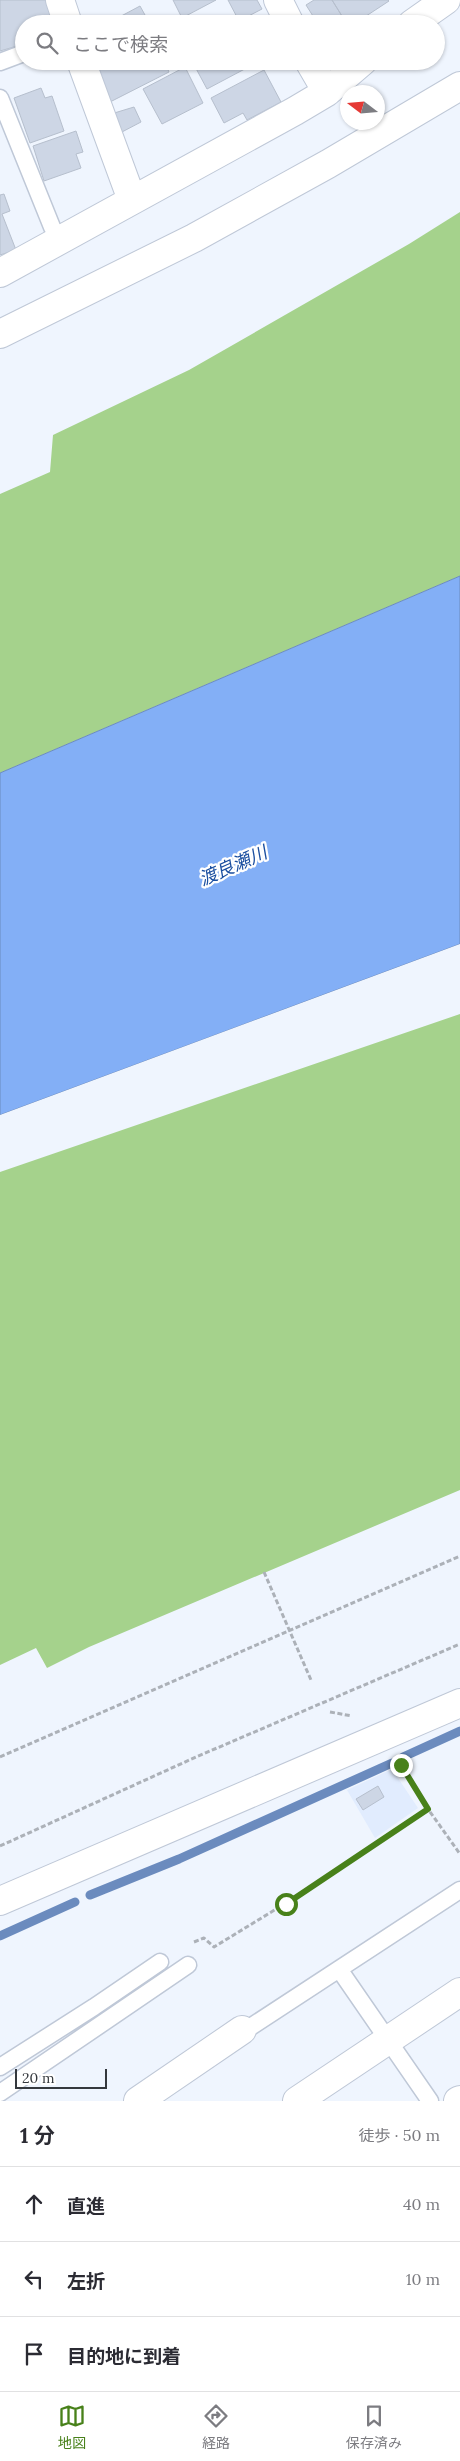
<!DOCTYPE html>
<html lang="ja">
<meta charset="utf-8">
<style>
:root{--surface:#fff;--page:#f2f2f3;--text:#2b2b33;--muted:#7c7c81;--line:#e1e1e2;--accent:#48811a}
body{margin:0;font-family:Lora,"Noto Sans JP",serif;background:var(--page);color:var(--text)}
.compass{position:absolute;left:340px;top:85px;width:45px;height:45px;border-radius:50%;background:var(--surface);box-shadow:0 1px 4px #0004;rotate:286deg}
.scale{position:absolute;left:15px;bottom:12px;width:92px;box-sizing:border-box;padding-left:5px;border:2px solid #34383d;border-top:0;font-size:14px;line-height:18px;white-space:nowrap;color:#34383d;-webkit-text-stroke:4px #fff;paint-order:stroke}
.stop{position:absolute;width:15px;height:15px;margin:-11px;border:4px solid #48811a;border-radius:50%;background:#fff}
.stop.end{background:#48811a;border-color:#fff;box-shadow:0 1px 5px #0008}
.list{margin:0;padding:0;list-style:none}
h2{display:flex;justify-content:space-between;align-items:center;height:65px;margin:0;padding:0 20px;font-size:21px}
h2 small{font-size:16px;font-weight:400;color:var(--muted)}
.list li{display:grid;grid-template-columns:32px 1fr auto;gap:15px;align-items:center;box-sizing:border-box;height:75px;padding:0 20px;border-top:1px solid var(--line)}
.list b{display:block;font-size:19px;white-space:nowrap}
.list em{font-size:16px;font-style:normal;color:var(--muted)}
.icon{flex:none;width:28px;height:28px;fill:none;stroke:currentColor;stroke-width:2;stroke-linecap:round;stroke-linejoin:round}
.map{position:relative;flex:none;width:460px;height:2101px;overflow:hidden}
.search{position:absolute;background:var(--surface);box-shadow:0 1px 4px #0004;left:15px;right:15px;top:15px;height:55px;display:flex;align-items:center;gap:12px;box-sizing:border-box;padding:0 18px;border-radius:28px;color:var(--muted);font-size:19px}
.sheet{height:290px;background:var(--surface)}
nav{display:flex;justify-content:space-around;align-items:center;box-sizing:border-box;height:70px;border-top:1px solid var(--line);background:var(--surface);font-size:14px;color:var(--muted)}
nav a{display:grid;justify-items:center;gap:2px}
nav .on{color:var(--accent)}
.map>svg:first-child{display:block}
.built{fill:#e1ecfe}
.green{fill:#a5d28c}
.water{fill:#83aff6;stroke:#6b8bbe}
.pier{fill:#eff5fe}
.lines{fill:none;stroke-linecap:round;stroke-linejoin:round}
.stream{stroke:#6b8bbe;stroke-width:9}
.building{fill:#cdd6e5;stroke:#b6bfcd}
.service-casing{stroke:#bfc8d7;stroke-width:19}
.minor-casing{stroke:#bfc8d7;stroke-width:30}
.tertiary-casing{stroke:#bfc8d7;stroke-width:30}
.path{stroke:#acb1b8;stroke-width:3;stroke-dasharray:5 2.5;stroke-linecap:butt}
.service{stroke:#fff;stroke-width:16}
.minor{stroke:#fff;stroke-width:28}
.tertiary{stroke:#fff;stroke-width:28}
.route{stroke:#48811a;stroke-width:6}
.labels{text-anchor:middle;stroke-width:4.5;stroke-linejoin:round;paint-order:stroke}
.water-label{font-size:18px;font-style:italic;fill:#1b4fa0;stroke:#fff}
</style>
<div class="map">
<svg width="460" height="2101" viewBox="0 0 460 2101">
<rect width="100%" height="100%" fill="#eff5fe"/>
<!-- built -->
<path class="built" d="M392 1769 418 1808 375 1838 347 1790Z"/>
<!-- green -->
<path class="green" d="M460 212V576L0 773V494L50 472 53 435 189 370 409 244Z
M460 1014V1490L89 1647 47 1668 36 1648 0 1665V1172Z"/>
<!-- water -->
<path class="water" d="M460 576V944L0 1115V773Z"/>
<!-- pier -->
<path class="pier" d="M460 944V947L0 1118V1115Z"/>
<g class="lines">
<!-- stream -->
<path class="stream" d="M403 1757 460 1731
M90 1895 179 1859 392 1763
M0 1936 75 1902"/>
</g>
<!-- building -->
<path class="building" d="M0 0H46L53 24H24V44L0 51Z
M173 0H216L182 18Z
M228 0H257L262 9 239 21Z
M314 0H332L345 21 341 24H318L306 5Z
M332 0H388L389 1 354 24H347Z
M140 6 150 24H111L110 22Z
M106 61H164L169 72 108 103 98 66Z
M192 61H257L258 62 207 89Z
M260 61H276L263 68Z
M185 67 203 103 162 124 143 89Z
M264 70 281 102 247 120 243 113 224 123 211 98Z
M41 88 45 98 52 96 64 131 30 143 14 98Z
M134 107 141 122 120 133 111 114Z
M76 131 83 152 76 154 81 168 44 181 33 146Z
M4 194 10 211 2 214 16 250 0 255V195Z
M378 1786 384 1797 363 1810 356 1799Z"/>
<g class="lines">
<defs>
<path id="service" d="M0 62 24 53
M0 98 52 227 60 241
M339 1969 430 2101
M242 2030 252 2026 460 1890
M0 2067 94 2007 160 1962
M0 2093 188 1965"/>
<path id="minor" d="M60 0 68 24
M278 0 290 24
M412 24 446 0
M81 61 132 200
M309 61 327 92
M0 273 295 111 327 92 363 61
M138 2101 242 2030
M297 2101 460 1992
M458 2101 460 2100"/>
<path id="tertiary" d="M0 334 194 238 328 164 460 86
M0 1901 460 1703"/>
</defs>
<!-- service casing -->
<use href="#service" class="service-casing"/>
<!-- minor casing -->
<use href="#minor" class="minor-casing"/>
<!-- tertiary casing -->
<use href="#tertiary" class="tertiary-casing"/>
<!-- path -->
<path class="path" d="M264 1572 311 1680
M330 1712 352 1716
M0 1757 460 1556
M398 1761 428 1809 460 1854
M0 1846 196 1757 460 1644
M194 1942 204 1938 214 1947 286 1903 428 1809"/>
<!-- service -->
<use href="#service" class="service"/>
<!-- minor -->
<use href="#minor" class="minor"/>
<!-- tertiary -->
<use href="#tertiary" class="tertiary"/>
</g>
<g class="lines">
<!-- route -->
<path class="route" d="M286 1904 428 1809 401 1765"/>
</g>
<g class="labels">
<!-- water labels -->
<g class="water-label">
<text transform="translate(233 866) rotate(-24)" y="6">渡良瀬川</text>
</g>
</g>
</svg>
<svg class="compass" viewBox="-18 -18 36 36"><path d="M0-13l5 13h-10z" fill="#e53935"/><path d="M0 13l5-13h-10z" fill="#7c7c81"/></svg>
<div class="scale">20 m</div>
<div class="stop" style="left:286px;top:1904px"></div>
<div class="stop end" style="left:401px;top:1765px"></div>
<div class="search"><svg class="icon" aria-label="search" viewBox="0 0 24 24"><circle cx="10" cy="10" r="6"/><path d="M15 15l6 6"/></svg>ここで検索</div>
</div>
<section class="sheet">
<h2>1 分<small>徒歩 · 50 m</small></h2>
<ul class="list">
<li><svg class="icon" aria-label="ahead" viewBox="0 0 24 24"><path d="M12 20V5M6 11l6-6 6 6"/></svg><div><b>直進</b></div><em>40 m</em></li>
<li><svg class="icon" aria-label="left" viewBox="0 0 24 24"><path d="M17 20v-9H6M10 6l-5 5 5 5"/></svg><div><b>左折</b></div><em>10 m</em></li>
<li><svg class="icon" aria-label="arrive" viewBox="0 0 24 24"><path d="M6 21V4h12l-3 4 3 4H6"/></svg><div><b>目的地に到着</b></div></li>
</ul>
</section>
<nav>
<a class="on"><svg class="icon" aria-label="map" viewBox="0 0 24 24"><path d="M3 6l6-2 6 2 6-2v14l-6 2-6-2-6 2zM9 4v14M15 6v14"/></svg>地図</a>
<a><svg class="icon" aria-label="directions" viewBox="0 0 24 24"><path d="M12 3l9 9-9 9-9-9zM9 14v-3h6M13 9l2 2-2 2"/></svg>経路</a>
<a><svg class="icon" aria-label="saved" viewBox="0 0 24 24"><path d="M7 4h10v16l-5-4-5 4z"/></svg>保存済み</a>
</nav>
